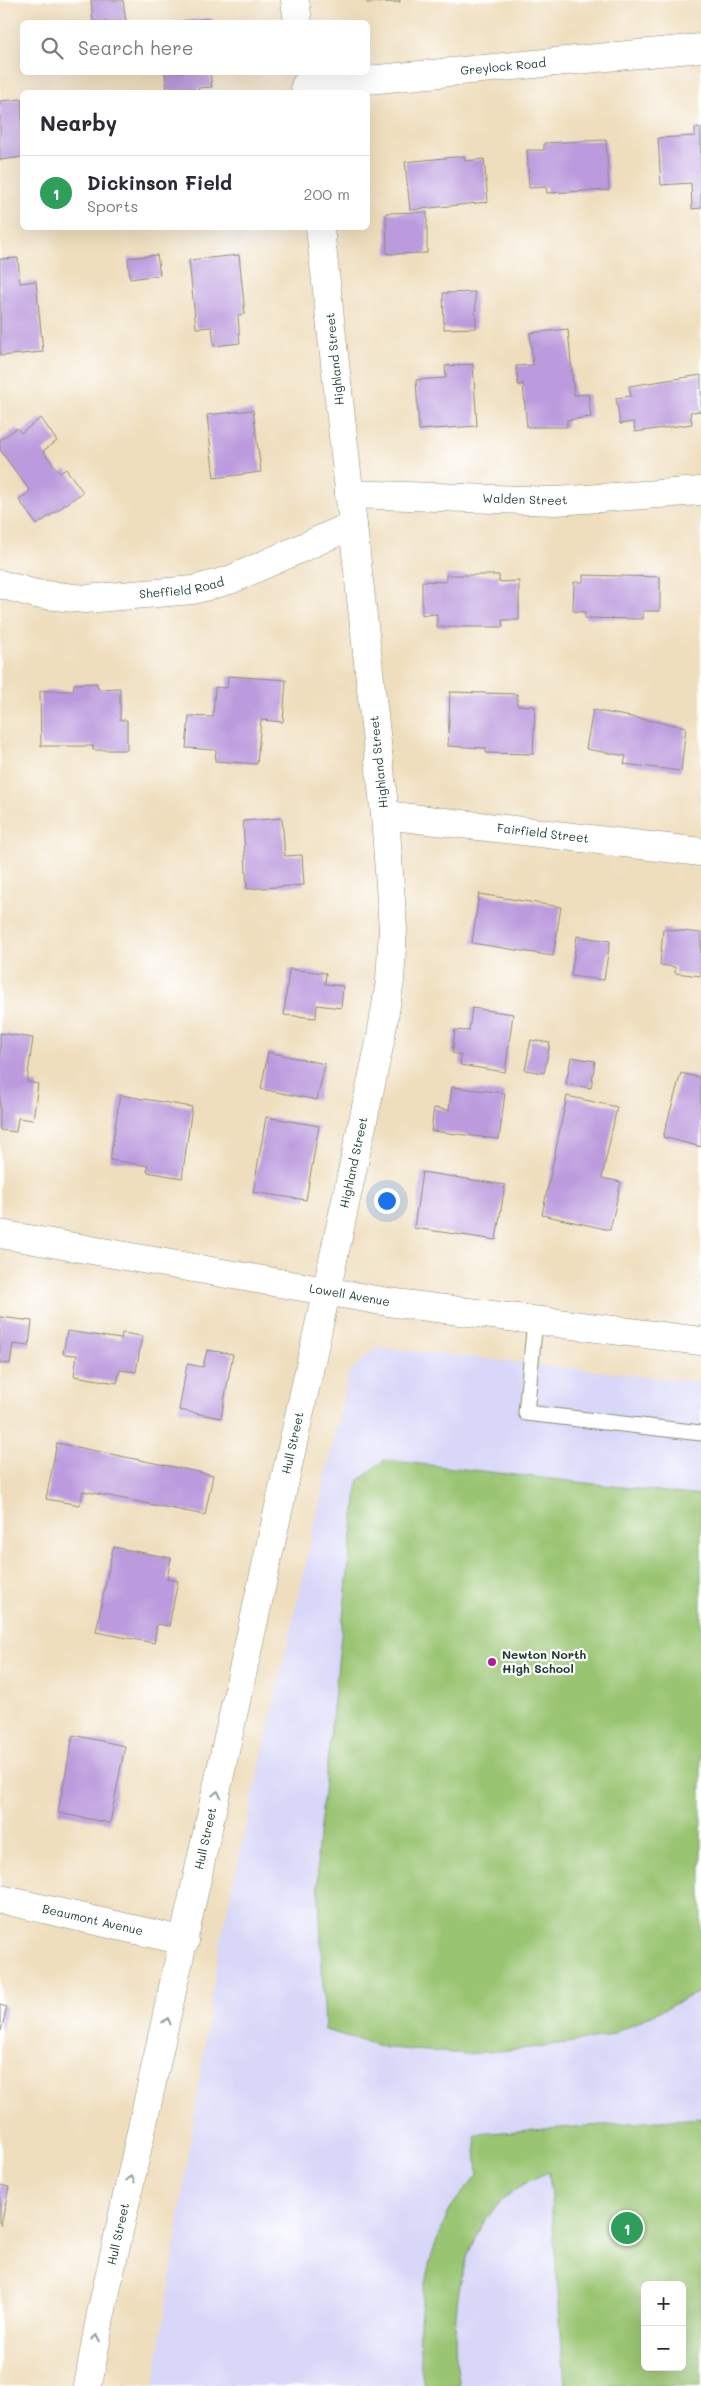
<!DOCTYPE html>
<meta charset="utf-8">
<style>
:root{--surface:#fff;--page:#f2f2f3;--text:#2b2b33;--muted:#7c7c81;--line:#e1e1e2;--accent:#b5179e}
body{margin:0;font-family:Mali,sans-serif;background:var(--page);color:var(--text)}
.controls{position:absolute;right:15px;bottom:15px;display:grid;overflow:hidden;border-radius:8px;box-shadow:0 5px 20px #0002}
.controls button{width:45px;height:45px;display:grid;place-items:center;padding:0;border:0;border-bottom:1px solid var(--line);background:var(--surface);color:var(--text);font:25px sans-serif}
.you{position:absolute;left:386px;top:1200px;width:18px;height:18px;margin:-12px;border:4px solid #fff;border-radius:50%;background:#1a73e8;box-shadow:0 0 0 8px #1a73e833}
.badge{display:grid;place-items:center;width:32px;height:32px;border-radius:50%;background:var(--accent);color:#fff;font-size:16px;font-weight:700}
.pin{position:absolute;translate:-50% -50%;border:2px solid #fff;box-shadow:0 1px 5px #0006}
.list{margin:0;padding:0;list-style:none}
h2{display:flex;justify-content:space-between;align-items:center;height:65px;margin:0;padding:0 20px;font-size:21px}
h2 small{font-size:16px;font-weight:400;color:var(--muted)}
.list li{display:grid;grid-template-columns:32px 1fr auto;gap:15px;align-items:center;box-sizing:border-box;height:75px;padding:0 20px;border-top:1px solid var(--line)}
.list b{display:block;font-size:19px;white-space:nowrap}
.list p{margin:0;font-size:16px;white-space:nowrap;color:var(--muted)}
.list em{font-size:16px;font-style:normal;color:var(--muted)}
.icon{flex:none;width:28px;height:28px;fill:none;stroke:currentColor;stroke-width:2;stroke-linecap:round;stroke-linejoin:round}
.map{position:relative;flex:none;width:701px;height:2386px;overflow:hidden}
.search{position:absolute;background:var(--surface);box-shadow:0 5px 20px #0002;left:20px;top:20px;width:350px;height:55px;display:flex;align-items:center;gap:12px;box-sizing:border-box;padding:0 18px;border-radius:8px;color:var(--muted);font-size:19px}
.panel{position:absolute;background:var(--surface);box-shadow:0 5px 20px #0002;left:20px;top:90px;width:350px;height:140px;border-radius:8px}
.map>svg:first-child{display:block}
.built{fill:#d8d7f8;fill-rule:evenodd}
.green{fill:#99c471;stroke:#5c8052;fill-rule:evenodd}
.building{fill:#bb9add}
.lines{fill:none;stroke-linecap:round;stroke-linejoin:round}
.lane-casing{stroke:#878e78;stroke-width:17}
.street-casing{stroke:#878e78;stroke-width:29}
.secondary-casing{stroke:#878e78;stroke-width:29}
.lane{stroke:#fff;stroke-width:15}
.street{stroke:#fff;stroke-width:28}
.secondary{stroke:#fff;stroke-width:28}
.oneway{stroke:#8f9e9a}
.poi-dot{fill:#b5179e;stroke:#fff;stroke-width:2}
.labels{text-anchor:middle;stroke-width:4.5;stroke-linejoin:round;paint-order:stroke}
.street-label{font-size:12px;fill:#1f3d34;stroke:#fff}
.poi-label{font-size:12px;font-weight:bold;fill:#1f3d34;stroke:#fff;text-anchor:start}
</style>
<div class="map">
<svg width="701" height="2386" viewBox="0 0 701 2386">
<rect width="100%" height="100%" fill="#fff"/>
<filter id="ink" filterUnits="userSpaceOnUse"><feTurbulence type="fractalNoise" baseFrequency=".02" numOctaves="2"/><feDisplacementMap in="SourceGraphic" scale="10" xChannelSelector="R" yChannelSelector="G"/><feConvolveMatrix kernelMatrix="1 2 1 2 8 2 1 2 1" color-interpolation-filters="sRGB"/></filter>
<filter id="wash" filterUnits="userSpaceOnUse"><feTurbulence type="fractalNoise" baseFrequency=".0096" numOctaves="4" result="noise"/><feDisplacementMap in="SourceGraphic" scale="20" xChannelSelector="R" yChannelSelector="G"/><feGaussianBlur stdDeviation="1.12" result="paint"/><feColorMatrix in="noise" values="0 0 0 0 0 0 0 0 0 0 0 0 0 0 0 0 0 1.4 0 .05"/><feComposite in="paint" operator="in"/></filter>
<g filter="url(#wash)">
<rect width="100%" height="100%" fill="#efdebd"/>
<!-- built -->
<path class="built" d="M377 1347 701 1382V2386H154L220 1942 349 1372ZM645 2285H682V2367H645Z"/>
<!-- green -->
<path class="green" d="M384 1460 701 1496V1991L606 2037 531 2048 466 2054 388 2048 325 2030 317 1854 358 1481Z
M701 2118V2386H565L549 2172C520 2183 495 2202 480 2229 455 2271 450 2340 460 2386H424C413 2331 423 2264 448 2214 455 2199 467 2187 478 2175L475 2134ZM645 2285H682V2367H645Z"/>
<g id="blocks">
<!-- building -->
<path class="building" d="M91 0H123L126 22H93Z
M367 0H400V2L367 3Z
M212 18V22H182V21Z
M165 72H210L212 87 198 88 199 92 167 91Z
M22 99V157L0 160V101Z
M695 128H701V208L692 209 691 183 661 185 658 138 695 136Z
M606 140 609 190 547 193 546 187 529 188 527 150H544V143Z
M464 156 465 161 484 159 488 202 410 210 405 162Z
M427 212V253L387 254 386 213Z
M157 255 160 275 130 279 128 258Z
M239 255 245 314 238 315 240 343 214 346 212 327 196 328 189 260Z
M18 258 20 283 36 281 43 352 0 356V259Z
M475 292 476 328 444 329 443 293Z
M568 329 574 395 588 394 591 417 567 420V427H527L523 384 518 385 516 366 533 365 530 333Z
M473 364 477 426 419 430 416 380 446 378 445 366Z
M701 375V411L690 412 692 424 635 432 634 422 620 424 616 398 631 396 629 386Z
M253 410 261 472 214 478 207 415Z
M41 418 57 441 43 451 60 473 66 469 83 492 37 525 19 500 30 491 0 450V440L17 428 21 433Z
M446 575H499V582L519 581V620H502L503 627H437V614L422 615V581L446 582Z
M583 575 660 577V611H643V619L585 618V612L573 611 574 582H583Z
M228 676 286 680 283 722 261 720 257 764 215 761 216 750 186 748 189 716 213 717 215 687 227 688Z
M97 683 98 689 120 688V720H127V750H93V746H41L40 691H73L74 684Z
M450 692 517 694V705L535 706 533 754 486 753V748L448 746Z
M593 710 686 727 681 771 624 764 626 756 586 749Z
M282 818 285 856 302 855 304 885 247 889 243 821Z
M479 894 561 907 553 956 472 943Z
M663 929 701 933V976L675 973V967L660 965Z
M577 936 610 941 604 980 571 976Z
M289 969 326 973 325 984 343 986 341 1008 317 1005 316 1018 284 1015Z
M472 1008 513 1014 505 1072 460 1065 461 1055 452 1053 455 1030 469 1031Z
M0 1033 33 1038 27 1082 38 1084 33 1120 18 1118 16 1132 0 1130Z
M531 1040 550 1043 544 1073 525 1070Z
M268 1052 325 1064 317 1100 261 1089Z
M571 1057 595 1061 591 1088 566 1084Z
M681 1073 701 1078V1147L663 1137Z
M452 1087 505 1093 499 1139 431 1131 434 1108 449 1110Z
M120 1095 192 1107 182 1178 147 1172 148 1166 110 1160Z
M567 1096 617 1107 602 1178 621 1182 610 1230 542 1215Z
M266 1117 319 1126 306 1200 253 1192Z
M422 1172 505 1185 496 1240 414 1228Z
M0 1317 32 1321 29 1346 13 1344 10 1364 0 1363Z
M67 1331 121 1339 122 1333 142 1336 136 1372 120 1370 117 1383 74 1376 77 1355 63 1354Z
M207 1350 233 1354 221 1418 179 1410 187 1364 203 1367Z
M57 1443 213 1475 205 1515 83 1491 80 1505 46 1499Z
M113 1547 171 1558 167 1579 178 1581 169 1626 157 1624 154 1643 96 1632Z
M73 1735 125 1746 110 1823 58 1813Z
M0 2005 7 2007 1 2031H0Z
M0 2185 9 2187 1 2225H0Z"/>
</g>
</g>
<g filter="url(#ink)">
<use href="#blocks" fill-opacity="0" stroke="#878e78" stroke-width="1"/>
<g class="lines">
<defs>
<path id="lane" d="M535 1321 526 1413 701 1433"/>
<g id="street">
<path d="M295 0 298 22"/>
<path id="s1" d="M305 86 701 48"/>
<path id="s2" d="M349 494 556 501 701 491"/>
<path id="s3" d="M0 584 36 594 85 599 193 590 230 580 353 525"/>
<path id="s4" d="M385 815 701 852"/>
<path id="s5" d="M0 1899 185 1941"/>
<path id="s6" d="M88 2386 100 2318 316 1339 380 1042 390 981 393 929 385 815 320 228"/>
</g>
<g id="secondary">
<path id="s7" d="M0 1234 388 1302 701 1341"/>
</g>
</defs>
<!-- lane casing -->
<use href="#lane" class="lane-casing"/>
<!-- street casing -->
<use href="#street" class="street-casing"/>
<!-- secondary casing -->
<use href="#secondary" class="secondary-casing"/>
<!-- lane -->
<use href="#lane" class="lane"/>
<!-- street -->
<use href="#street" class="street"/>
<!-- secondary -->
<use href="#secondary" class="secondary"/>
</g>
<!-- one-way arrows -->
<defs><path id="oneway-chevron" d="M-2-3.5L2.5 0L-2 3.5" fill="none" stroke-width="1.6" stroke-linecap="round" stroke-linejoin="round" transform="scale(1.25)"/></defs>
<g class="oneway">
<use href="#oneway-chevron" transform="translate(217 1794) rotate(-78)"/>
<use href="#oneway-chevron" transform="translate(167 2021) rotate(-77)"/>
<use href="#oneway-chevron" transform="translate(131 2179) rotate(-77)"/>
<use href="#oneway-chevron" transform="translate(96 2338) rotate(-79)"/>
</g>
</g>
<!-- markers -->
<circle class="poi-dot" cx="492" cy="1662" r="5"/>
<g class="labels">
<!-- street labels -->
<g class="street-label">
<text dy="4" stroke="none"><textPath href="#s1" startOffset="199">Greylock Road</textPath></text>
<text transform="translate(335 359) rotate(-96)" y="4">Highland Street</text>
<text dy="4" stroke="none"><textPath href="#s2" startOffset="176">Walden Street</textPath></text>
<text dy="4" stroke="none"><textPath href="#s3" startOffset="184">Sheffield Road</textPath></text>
<text transform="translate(379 762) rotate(-96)" y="4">Highland Street</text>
<text dy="4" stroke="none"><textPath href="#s4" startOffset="159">Fairfield Street</textPath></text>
<text dy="4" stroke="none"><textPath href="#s6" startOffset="1252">Highland Street</textPath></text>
<text dy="4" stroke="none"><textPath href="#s7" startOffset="355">Lowell Avenue</textPath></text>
<text dy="4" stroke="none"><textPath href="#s6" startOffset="965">Hull Street</textPath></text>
<text dy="4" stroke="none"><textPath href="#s6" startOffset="560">Hull Street</textPath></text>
<text dy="4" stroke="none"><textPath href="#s5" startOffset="95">Beaumont Avenue</textPath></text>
<text dy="4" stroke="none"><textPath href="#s6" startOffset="155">Hull Street</textPath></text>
</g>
<!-- poi labels -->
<g class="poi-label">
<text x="502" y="1659">Newton North<tspan x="502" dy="14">High School</tspan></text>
</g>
</g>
</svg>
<div class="controls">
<button>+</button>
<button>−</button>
</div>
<div class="you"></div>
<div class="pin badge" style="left:627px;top:2228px;background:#2e9e5b">1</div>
<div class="search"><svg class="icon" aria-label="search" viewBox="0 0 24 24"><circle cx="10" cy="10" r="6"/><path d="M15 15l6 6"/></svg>Search here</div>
<section class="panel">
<h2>Nearby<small></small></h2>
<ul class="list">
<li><span class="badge" style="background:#2e9e5b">1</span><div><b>Dickinson Field</b><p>Sports</p></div><em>200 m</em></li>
</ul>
</section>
</div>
